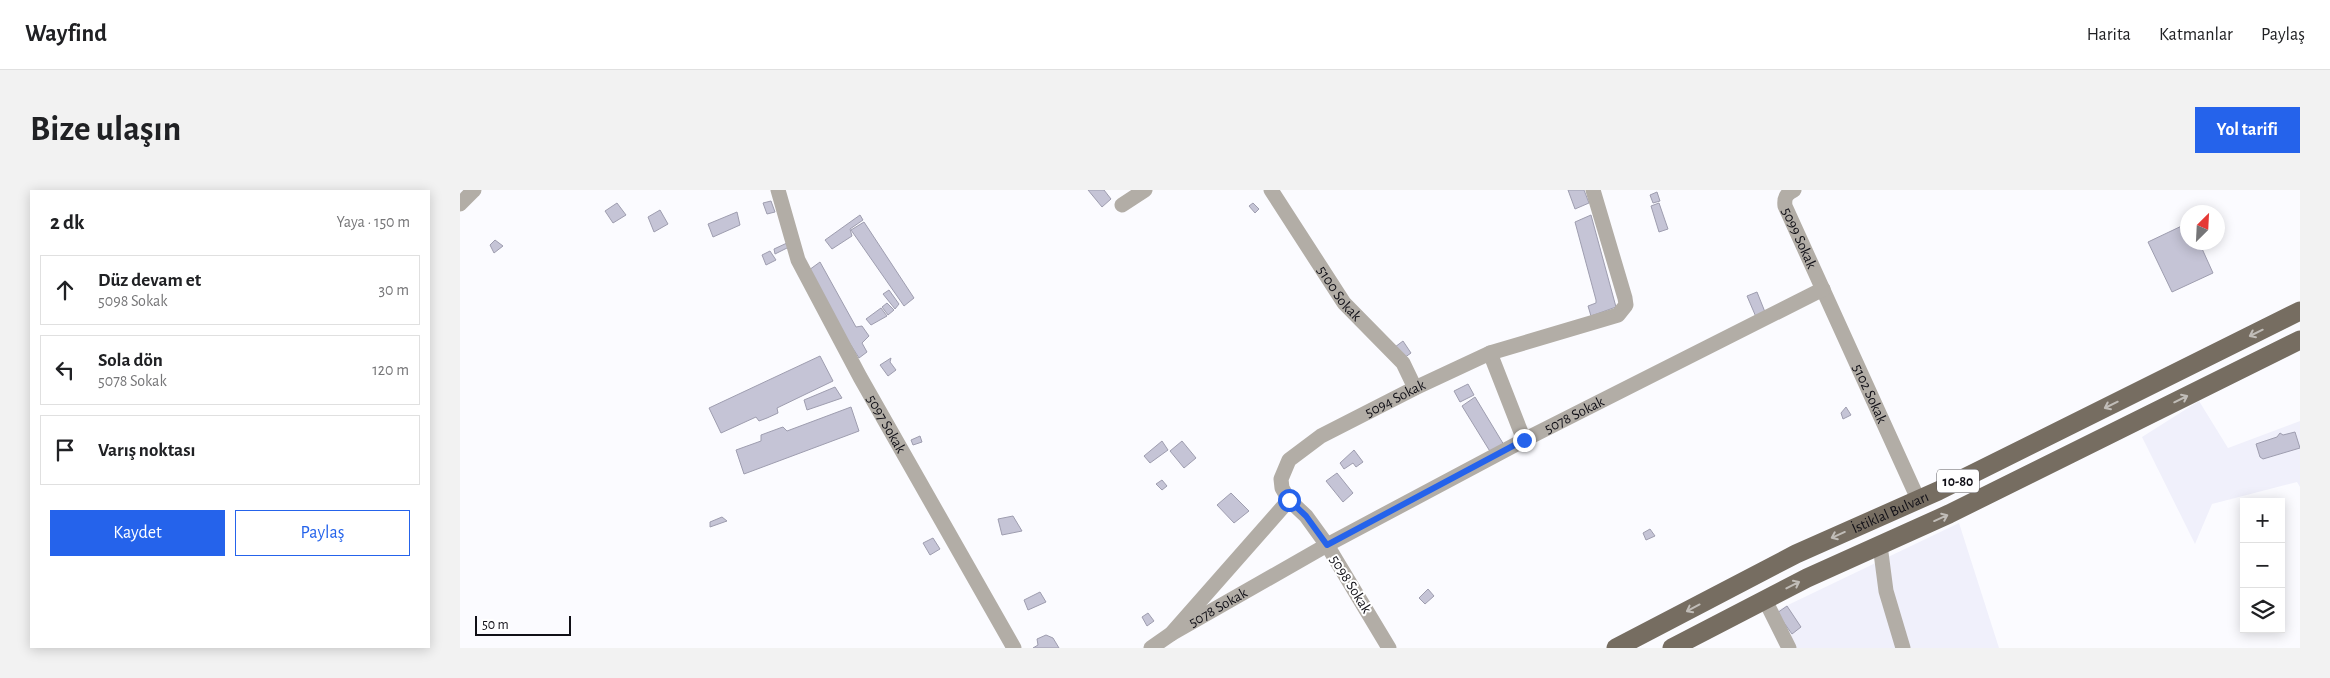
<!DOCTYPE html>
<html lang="tr">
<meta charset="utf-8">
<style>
:root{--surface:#fff;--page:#f2f2f2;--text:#202124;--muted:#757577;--line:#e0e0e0;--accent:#2563eb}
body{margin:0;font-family:"Alegreya Sans",sans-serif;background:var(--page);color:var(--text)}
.controls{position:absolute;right:15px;bottom:15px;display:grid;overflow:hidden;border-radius:0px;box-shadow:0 2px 12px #0003}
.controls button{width:45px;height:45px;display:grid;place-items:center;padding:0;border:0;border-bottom:1px solid var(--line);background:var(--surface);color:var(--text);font:25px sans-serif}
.compass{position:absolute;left:1720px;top:15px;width:45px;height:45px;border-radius:50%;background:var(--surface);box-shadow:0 2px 12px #0003;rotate:24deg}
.scale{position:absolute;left:15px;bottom:12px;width:96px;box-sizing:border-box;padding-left:5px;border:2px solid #100f16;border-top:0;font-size:14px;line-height:18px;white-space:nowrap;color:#100f16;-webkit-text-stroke:4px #fff;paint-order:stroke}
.stop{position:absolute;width:15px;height:15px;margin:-11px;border:4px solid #2563eb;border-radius:50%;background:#fff}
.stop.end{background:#2563eb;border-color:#fff;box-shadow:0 1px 5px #0008}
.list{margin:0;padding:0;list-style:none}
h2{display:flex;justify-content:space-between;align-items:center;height:65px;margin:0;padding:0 20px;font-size:21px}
h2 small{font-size:16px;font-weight:400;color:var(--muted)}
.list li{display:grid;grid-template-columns:32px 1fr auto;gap:15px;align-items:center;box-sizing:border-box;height:70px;margin:0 10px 10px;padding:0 10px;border:1px solid var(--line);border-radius:0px}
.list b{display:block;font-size:19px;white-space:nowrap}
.list p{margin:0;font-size:16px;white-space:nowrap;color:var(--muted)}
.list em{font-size:16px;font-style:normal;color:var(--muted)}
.actions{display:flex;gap:10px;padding:15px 20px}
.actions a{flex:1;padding:11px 0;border:1px solid var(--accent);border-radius:0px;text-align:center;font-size:18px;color:var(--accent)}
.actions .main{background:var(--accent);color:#fff}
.icon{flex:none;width:28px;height:28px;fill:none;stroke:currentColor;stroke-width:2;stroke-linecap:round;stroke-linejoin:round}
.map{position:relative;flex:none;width:1840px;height:458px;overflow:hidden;border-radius:0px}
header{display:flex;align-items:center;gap:30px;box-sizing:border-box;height:70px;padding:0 25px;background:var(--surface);border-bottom:1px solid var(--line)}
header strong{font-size:24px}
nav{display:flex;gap:28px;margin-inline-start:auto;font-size:18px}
.intro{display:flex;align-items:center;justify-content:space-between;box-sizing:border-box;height:120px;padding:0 30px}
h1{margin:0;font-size:35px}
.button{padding:12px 22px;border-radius:0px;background:var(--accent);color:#fff;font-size:18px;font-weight:700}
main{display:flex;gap:30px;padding:0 30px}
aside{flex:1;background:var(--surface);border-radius:0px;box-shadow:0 2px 12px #0003}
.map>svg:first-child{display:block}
.built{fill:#f0f0fb}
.building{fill:#c5c4d6;stroke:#9e9daf}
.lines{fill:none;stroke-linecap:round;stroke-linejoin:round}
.minor{stroke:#b2ada6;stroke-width:15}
.major{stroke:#766d61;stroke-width:19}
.oneway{stroke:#c1bdb8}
.route{stroke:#2563eb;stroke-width:6}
.labels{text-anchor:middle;stroke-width:4;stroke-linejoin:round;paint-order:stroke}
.shield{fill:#fff;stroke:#58575c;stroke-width:1}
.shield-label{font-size:14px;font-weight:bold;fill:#100f16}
.street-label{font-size:15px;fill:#100f16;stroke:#fff}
</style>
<header>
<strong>Wayfind</strong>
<nav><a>Harita</a><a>Katmanlar</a><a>Paylaş</a></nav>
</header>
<div class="intro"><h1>Bize ulaşın</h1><a class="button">Yol tarifi</a></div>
<main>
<aside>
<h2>2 dk<small>Yaya · 150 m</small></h2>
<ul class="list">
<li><svg class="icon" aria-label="ahead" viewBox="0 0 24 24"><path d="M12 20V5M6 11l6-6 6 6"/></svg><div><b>Düz devam et</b><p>5098 Sokak</p></div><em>30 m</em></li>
<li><svg class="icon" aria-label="left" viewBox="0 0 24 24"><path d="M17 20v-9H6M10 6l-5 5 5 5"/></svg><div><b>Sola dön</b><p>5078 Sokak</p></div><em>120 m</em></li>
<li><svg class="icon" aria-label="arrive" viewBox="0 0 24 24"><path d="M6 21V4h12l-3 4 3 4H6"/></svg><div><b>Varış noktası</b></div></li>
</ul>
<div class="actions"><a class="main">Kaydet</a><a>Paylaş</a></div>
</aside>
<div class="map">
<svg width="1840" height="458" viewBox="0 0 1840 458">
<rect width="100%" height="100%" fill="#fbfbff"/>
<!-- built -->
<path class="built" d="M1739 211 1768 258 1840 231V297L1837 292 1752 314 1735 354 1682 247Z
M1499 333 1539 458H1321L1305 426Z"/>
<!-- building -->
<path class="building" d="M628 0H644L651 9 642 17Z
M1108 0H1124L1129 13 1115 19Z
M1197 2 1200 11 1193 13 1190 5Z
M311 11 315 22 307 24 303 13Z
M157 13 166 25 153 33 145 21Z
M793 13 799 19 795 23 789 16Z
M1199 13 1208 39 1199 42 1191 16Z
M200 20 208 34 194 42 188 27Z
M277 22 280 35 253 47 248 34Z
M400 25 403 30 390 39 392 46 372 59 365 50Z
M1131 25 1156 117 1131 126 1128 116 1136 113V110L1115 32Z
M404 32 454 108 444 116 391 40Z
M1728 33V52H1739L1753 83 1712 102 1688 52Z
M35 50 43 56 34 63 30 55Z
M327 53 329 57 315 64 314 59Z
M310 61 316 70 306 75 302 65Z
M360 72 396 137 402 136 409 146 402 153 407 162 399 168 361 108 349 80Z
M429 100 439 114 435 119 423 104Z
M1297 102 1305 122 1296 127 1287 106Z
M427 113 434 120 428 125 422 117Z
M421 118 427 126 411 135 406 129Z
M943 151 951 163 944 168 935 157Z
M360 166 373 191 317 218 318 223 307 228 299 231 296 227 261 243 249 218Z
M431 168 430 172 436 180 428 186 420 175Z
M1008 194 1014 205 1000 212 994 201Z
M375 197 382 208 347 220 344 210Z
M1015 207 1044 255 1031 263 1002 216Z
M391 217 399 241 284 284 276 260 301 251V245L320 238 323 237 327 241Z
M1386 217 1391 225 1383 229 1381 223Z
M1835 242 1840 258 1803 269 1800 267 1796 254 1817 247 1820 243 1823 245Z
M460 246 462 252 453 255 451 250Z
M702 251 708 260 690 273 684 266Z
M722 251 736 268 724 278 710 261Z
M894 260 903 272 896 277 893 273 884 279 880 273Z
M877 283 893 303 883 312 866 291Z
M702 290 707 296 702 300 696 294Z
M771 303 789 321 774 333 757 315Z
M553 326 562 341 542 345 538 329Z
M262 327 267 331 250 337V332Z
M1190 339 1195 346 1186 350 1183 343Z
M473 348 480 359 470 365 463 353Z
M968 399 974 406 965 414 959 408Z
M580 402 586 412 568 420 564 410Z
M1327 416 1341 437 1332 444 1317 423Z
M688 423 694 431 687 436 682 427Z
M586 445 593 448 599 458H573L578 455 577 449Z"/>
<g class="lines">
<!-- minor -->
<g class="minor">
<path id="s1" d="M318 0 338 70 400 187 554 458"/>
<path id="s2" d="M811 0 884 113 943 173 955 198"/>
<path id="s3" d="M1334 0C1326 4 1324 8 1325 16L1458 309"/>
<path d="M0 14 14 0"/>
<path d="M662 15 685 0"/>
<path d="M1030 163 1064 250"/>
<path d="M1420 355 1426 401 1443 458"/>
<path d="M1305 410 1329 458"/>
<path id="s4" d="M711 444 867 355 1064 250 1363 99"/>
<path d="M691 458 711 444 829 310"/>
<path id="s5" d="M929 458 867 355 846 326 829 310 822 298 821 289 829 270 861 246 955 198 1030 163 1158 125 1166 115 1165 108 1133 0"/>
</g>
<!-- major -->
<g class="major">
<path id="s6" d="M1156 458 1336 364 1478 301 1840 121"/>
<path d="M1212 458 1347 388 1489 324 1840 150"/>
</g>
</g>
<!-- one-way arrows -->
<defs><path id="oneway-shaft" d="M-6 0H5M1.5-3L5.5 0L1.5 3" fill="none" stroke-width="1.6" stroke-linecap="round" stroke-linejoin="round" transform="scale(1.25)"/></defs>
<g class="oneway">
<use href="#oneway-shaft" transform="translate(1796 143) rotate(154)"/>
<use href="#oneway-shaft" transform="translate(1721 209) rotate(-26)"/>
<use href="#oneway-shaft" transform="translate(1651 215) rotate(154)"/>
<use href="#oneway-shaft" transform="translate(1481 328) rotate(-24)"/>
<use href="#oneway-shaft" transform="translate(1378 345) rotate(156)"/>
<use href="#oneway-shaft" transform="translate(1333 395) rotate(-27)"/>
<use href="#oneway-shaft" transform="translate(1233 418) rotate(152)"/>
</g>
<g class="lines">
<!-- route -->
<path class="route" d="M829 310 846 326 867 355 1064 250"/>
</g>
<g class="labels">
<!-- shield labels -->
<rect class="shield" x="1477" y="279.5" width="42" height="23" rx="4"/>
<g class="shield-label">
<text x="1498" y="296">10-80</text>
</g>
<!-- street labels -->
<g class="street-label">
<text dy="5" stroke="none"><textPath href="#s3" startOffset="55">5099 Sokak</textPath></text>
<text dy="5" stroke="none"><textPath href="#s2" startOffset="124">5100 Sokak</textPath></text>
<text dy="5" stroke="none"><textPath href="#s3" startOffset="226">5102 Sokak</textPath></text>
<text dy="5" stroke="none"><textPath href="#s5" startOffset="346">5094 Sokak</textPath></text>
<text dy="5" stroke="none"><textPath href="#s4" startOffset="459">5078 Sokak</textPath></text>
<text dy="5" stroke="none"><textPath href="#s1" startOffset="259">5097 Sokak</textPath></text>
<text dy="5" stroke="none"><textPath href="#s6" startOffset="306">İstiklal Bulvarı</textPath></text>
<text transform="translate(891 394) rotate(58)" y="5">5098 Sokak</text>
<text dy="5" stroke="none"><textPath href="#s4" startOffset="54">5078 Sokak</textPath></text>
</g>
</g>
</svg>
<div class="controls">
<button>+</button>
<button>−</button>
<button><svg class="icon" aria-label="layers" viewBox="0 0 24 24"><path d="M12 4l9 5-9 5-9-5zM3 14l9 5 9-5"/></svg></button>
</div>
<svg class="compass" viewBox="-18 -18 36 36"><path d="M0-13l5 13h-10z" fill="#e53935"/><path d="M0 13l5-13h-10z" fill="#757577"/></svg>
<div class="scale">50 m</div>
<div class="stop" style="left:829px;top:310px"></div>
<div class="stop end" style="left:1064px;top:250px"></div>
</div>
</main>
